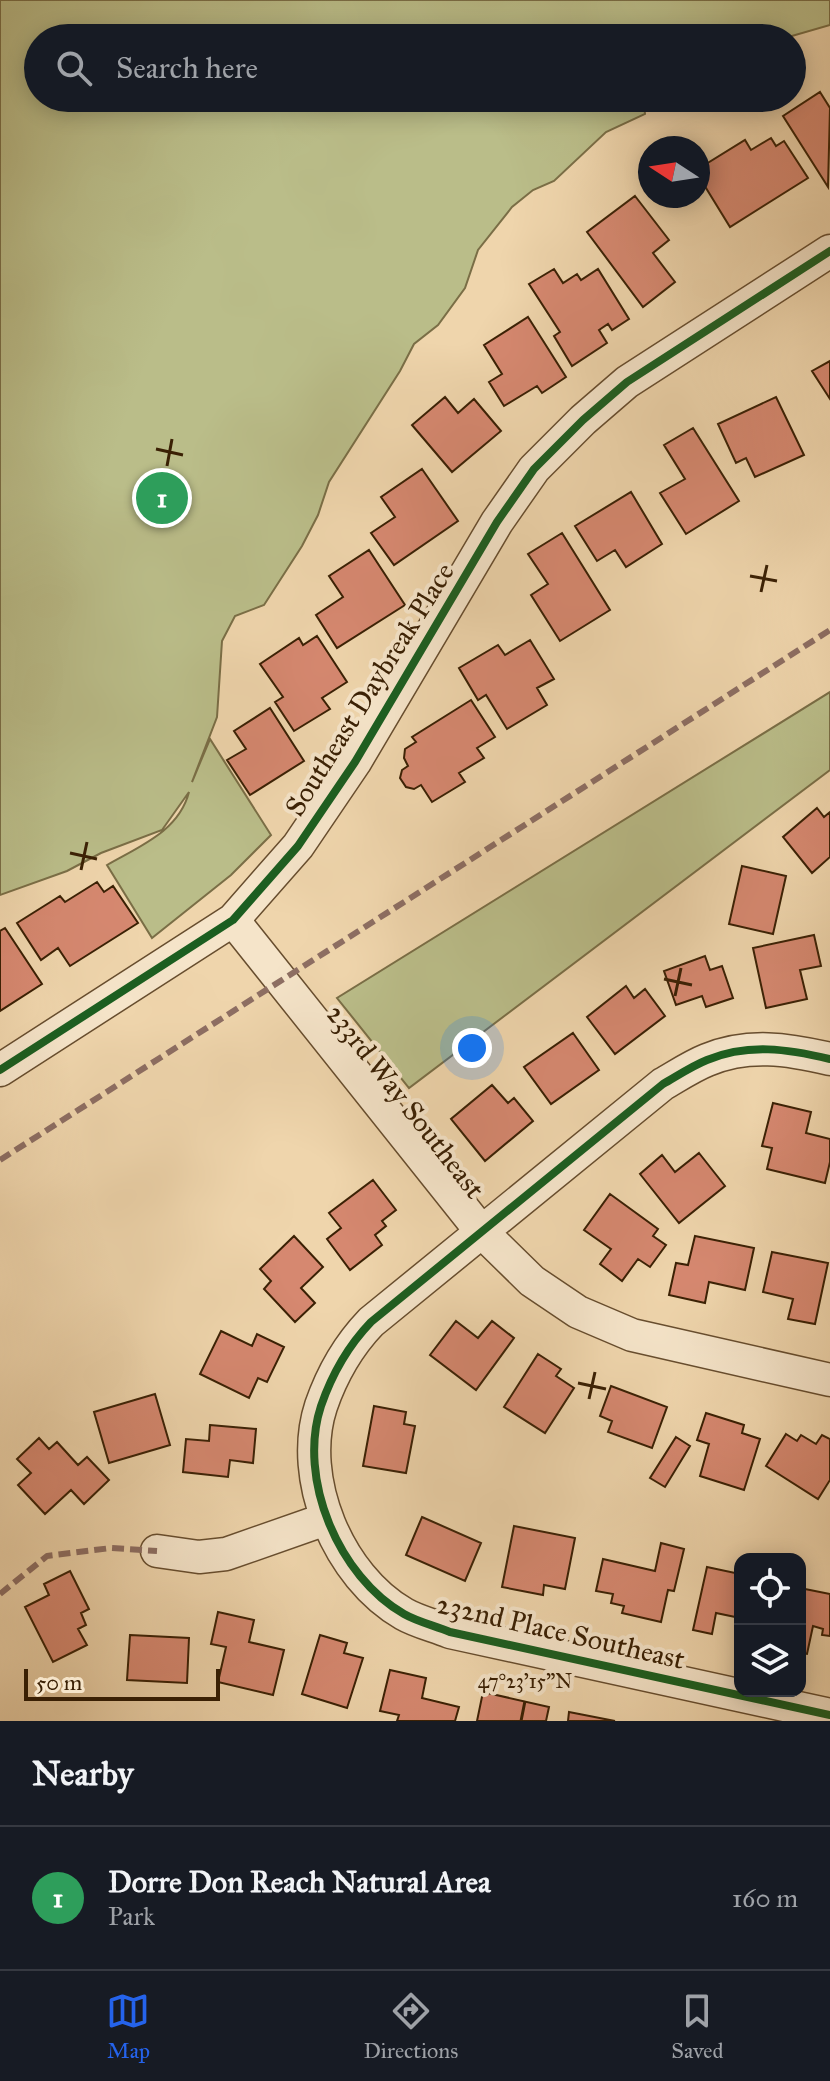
<!DOCTYPE html>
<meta charset="utf-8">
<style>
:root{--surface:#171b24;--page:#20242c;--text:#f1f3f6;--muted:#9ea1a6;--line:#363941;--accent:#2563eb}
body{margin:0;font-family:"IM FELL Great Primer",serif;background:var(--page);color:var(--text)}
.controls{position:absolute;right:24px;bottom:24px;display:grid;overflow:hidden;border-radius:16px;box-shadow:0 4px 20px #0003}
.controls button{width:72px;height:72px;display:grid;place-items:center;padding:0;border:0;border-bottom:2px solid var(--line);background:var(--surface);color:var(--text);font:40px sans-serif}
.compass{position:absolute;left:638px;top:136px;width:72px;height:72px;border-radius:50%;background:var(--surface);box-shadow:0 4px 20px #0003;rotate:282deg}
.scale{position:absolute;left:24px;bottom:20px;width:196px;box-sizing:border-box;padding-left:8px;border:4px solid #3a2004;border-top:0;font-size:22px;line-height:28px;white-space:nowrap;color:#3a2004;-webkit-text-stroke:6px #f5e4c9;paint-order:stroke}
.you{position:absolute;left:472px;top:1048px;width:28px;height:28px;margin:-20px;border:6px solid #fff;border-radius:50%;background:#1a73e8;box-shadow:0 0 0 12px #1a73e833}
.badge{display:grid;place-items:center;width:52px;height:52px;border-radius:50%;background:var(--accent);color:#fff;font-size:26px;font-weight:700}
.pin{position:absolute;translate:-50% -50%;border:4px solid #fff;box-shadow:0 2px 8px #0006}
.list{margin:0;padding:0;list-style:none}
h2{display:flex;justify-content:space-between;align-items:center;height:104px;margin:0;padding:0 32px;font-size:34px}
h2 small{font-size:26px;font-weight:400;color:var(--muted)}
.list li{display:grid;grid-template-columns:52px 1fr auto;gap:24px;align-items:center;box-sizing:border-box;height:144px;padding:0 32px;border-top:2px solid var(--line)}
.list b{display:block;font-size:30px;white-space:nowrap}
.list p{margin:0;font-size:26px;white-space:nowrap;color:var(--muted)}
.list em{font-size:26px;font-style:normal;color:var(--muted)}
.icon{flex:none;width:44px;height:44px;fill:none;stroke:currentColor;stroke-width:2;stroke-linecap:round;stroke-linejoin:round}
.map{position:relative;flex:none;width:830px;height:1721px;overflow:hidden}
.search{position:absolute;background:var(--surface);box-shadow:0 4px 20px #0003;left:24px;right:24px;top:24px;height:88px;display:flex;align-items:center;gap:20px;box-sizing:border-box;padding:0 28px;border-radius:44px;color:var(--muted);font-size:30px}
.sheet{height:248px;background:var(--surface)}
nav{display:flex;justify-content:space-around;align-items:center;box-sizing:border-box;height:112px;border-top:2px solid var(--line);background:var(--surface);font-size:22px;color:var(--muted)}
nav a{display:grid;justify-items:center;gap:4px}
nav .on{color:var(--accent)}
.map>svg:first-child{display:block}
.green{fill:#babd89;stroke:#7a6e46;stroke-width:2}
.building{fill:#d68870;stroke:#3a2004;stroke-width:2}
.lines{fill:none;stroke-linecap:round;stroke-linejoin:round}
.minor-casing{stroke:#674d2e;stroke-width:35}
.minor{stroke:#f5e4c9;stroke-width:32}
.quiet{stroke:#8d6e63;stroke-width:6;stroke-dasharray:12 6;stroke-linecap:butt}
.cycleway-casing{stroke:#f5e4c9;stroke-width:13}
.cycleway{stroke:#1b5e20;stroke-width:8}
.ticks{fill:none;stroke:#3a2004;stroke-width:3}
.labels{text-anchor:middle;stroke-width:8;stroke-linejoin:round;paint-order:stroke}
.street-label{font-size:28px;fill:#3a2004;stroke:#f5e4c9}
.ticks-label{font-size:20px;text-anchor:middle;fill:#3a2004;stroke:#f5e4c9;stroke-width:8;stroke-linejoin:round;paint-order:stroke}
</style>
<div class="map">
<svg width="830" height="1721" viewBox="0 0 830 1721">
<rect width="100%" height="100%" fill="#efd5ac"/>
<filter id="stains"><feTurbulence type="fractalNoise" baseFrequency=".0025" numOctaves="4"/><feColorMatrix values="0 0 0 0 .2 0 0 0 0 .09 0 0 0 0 .02 0 0 0 .5 -.17"/></filter>
<radialGradient id="worn" r=".72"><stop offset=".6" stop-color="#630" stop-opacity="0"/><stop offset="1" stop-color="#630" stop-opacity=".3"/></radialGradient>
<!-- green -->
<path class="green" d="M0 0H830V25L785 38H38V98H655L644 104 645 114 606 132 554 181 533 190 512 207 478 250 465 288 438 325 414 344 400 371 329 482 318 515 302 546 264 605 235 616 222 641 217 717 192 782 210 739 271 835 231 875 152 938 107 865C140 846 179 831 189 792L162 830 101 853 67 871 0 895Z
M830 692V770L409 1088 337 998Z"/>
<!-- building -->
<path class="building" d="M820 92 830 108 828 187 783 116Z
M771 138 776 146 784 141 808 178 730 227 698 175V169L745 140 751 150Z
M635 196 669 240 653 253 675 282 643 307 587 232Z
M554 269 563 283 577 274 581 280 598 269 629 319 612 330 608 324 599 330 607 343 572 366 554 336 560 332 529 284Z
M528 317 566 377 542 393 537 386 504 406 489 382 502 374 484 345Z
M830 361V399L812 371Z
M445 397 458 413 474 399 501 431 452 472 412 425Z
M776 397 804 455 755 477 746 458 736 463 718 424Z
M693 428 739 501 686 534 660 493 685 479 664 445Z
M422 469 458 521 394 565 371 533 395 517 381 497Z
M631 492 662 544 626 567 615 550 597 561 575 526Z
M562 533 610 610 560 641 531 595 548 584 528 554Z
M369 550 405 605 337 648 316 615 343 597 329 576Z
M317 636 347 682 322 698 330 709 294 731 275 702 283 697 260 664 299 638 303 645Z
M530 640 554 679 537 688 547 705 507 729 486 695 478 700 459 668 498 645 505 655Z
M471 700 495 737 477 748 484 758 459 773 465 782 432 802 421 785 414 789 406 787 400 778 402 770 408 766 404 758 405 749 416 742 412 737Z
M270 708 304 761 250 795 227 760 246 749 234 731Z
M817 808 824 817 830 812V857L812 873 783 837Z
M742 866 786 876 773 934 729 924Z
M97 882 104 892 113 886 138 923 70 966 58 948 41 960 17 923 60 896 65 902Z
M5 928 42 984 0 1011V931Z
M814 935 821 966 800 970 807 999 766 1008 753 948Z
M705 956 710 970 722 966 733 998 706 1007 702 996 676 1005 664 971Z
M626 986 634 998 645 989 665 1016 615 1054 587 1017Z
M573 1033 599 1070 551 1104 524 1067Z
M492 1085 508 1103 514 1098 533 1121 485 1161 451 1119Z
M773 1103 811 1112 806 1133 830 1139V1162L825 1183 767 1169 772 1148 762 1146Z
M699 1153 725 1186 679 1223 640 1174 662 1155 675 1172Z
M373 1180 396 1210 382 1221 386 1226 375 1235 382 1245 350 1270 327 1239 341 1228 329 1213Z
M610 1194 658 1229 653 1236 666 1245 650 1267 638 1259 622 1281 600 1264 611 1249 584 1230Z
M294 1236 323 1267 301 1288 315 1303 295 1322 264 1289 271 1281 260 1269Z
M695 1236 754 1248 745 1290 709 1282 705 1303 669 1295 676 1263 688 1265Z
M772 1252 828 1263 815 1324 788 1319 793 1299 763 1292Z
M456 1321 478 1338 492 1321 514 1338 476 1390 430 1355Z
M221 1331 252 1346 257 1334 284 1347 267 1382 258 1378 249 1398 200 1374Z
M538 1354 561 1369 556 1376 574 1388 545 1433 504 1407Z
M611 1386 667 1407 652 1448 608 1432 612 1421 600 1416Z
M155 1394 170 1445 109 1463 94 1412Z
M374 1406 406 1412 404 1424 415 1426 406 1473 363 1466Z
M706 1413 744 1425 742 1433 760 1439 744 1490 700 1476 709 1444 697 1440Z
M210 1425 256 1429 253 1463 230 1460 228 1477 183 1472 186 1439 209 1441Z
M786 1434 797 1441 801 1435 816 1444 822 1435 830 1439V1480L818 1499 766 1466Z
M676 1437 690 1446 665 1487 650 1478Z
M39 1438 49 1449 57 1442 78 1465 87 1457 109 1480 84 1504 71 1490 45 1514 18 1485 31 1473 17 1459Z
M422 1517 481 1543 465 1581 406 1555Z
M514 1526 575 1538 565 1589 544 1585 543 1595 502 1587Z
M661 1543 684 1549 674 1591 668 1590 661 1622 622 1613 624 1606 611 1603 613 1594 596 1591 603 1559 655 1571Z
M707 1567 740 1574V1618L716 1613 712 1634 693 1630Z
M70 1571 89 1609 81 1613 86 1625 78 1629 87 1645 53 1662 25 1607 49 1595 44 1584Z
M800 1588 830 1594V1636L822 1635 823 1629 813 1626 807 1654 800 1653Z
M218 1612 254 1620 249 1642 284 1650 273 1695 218 1682 226 1647 211 1644Z
M130 1635 189 1638 187 1683 127 1680Z
M320 1635 347 1643 344 1653 363 1658 347 1708 302 1694Z
M390 1670 426 1678 422 1698 459 1707 455 1721H397L399 1715 380 1711Z
M483 1692 549 1707 546 1721H477Z
M569 1712 615 1721H568Z"/>
<g class="lines">
<defs>
<path id="minor" d="M233 920 481 1231 532 1281 578 1312 632 1335 830 1380
M830 1059C788 1049 748 1043 707 1060 692 1066 677 1076 663 1084L371 1322C348 1346 332 1374 321 1406 297 1479 339 1577 404 1614 418 1622 436 1626 450 1632L830 1715
M0 1070 233 920 298 846 355 762 497 522 534 469 583 420 627 382 830 251
M157 1551 199 1557 226 1554 326 1519"/>
</defs>
<!-- minor casing -->
<use href="#minor" class="minor-casing"/>
<!-- minor -->
<use href="#minor" class="minor"/>
<!-- quiet -->
<path class="quiet" d="M0 1160 830 630
M0 1594 47 1556 111 1548 157 1551"/>
<defs>
<path id="cycleway" d="M830 1059C788 1049 748 1043 707 1060 692 1066 677 1076 663 1084L371 1322C348 1346 332 1374 321 1406 297 1479 339 1577 404 1614 418 1622 436 1626 450 1632L830 1715
M0 1070 233 920 298 846 355 762 497 522 534 469 583 420 627 382 830 251"/>
</defs>
<!-- cycleway casing -->
<use href="#cycleway" class="cycleway-casing"/>
<!-- cycleway -->
<use href="#cycleway" class="cycleway"/>
</g>
<!-- ticks -->
<path class="ticks" d="M156 449 183 455M167 466 172 439M750 576 777 581M761 592 767 565M70 853 97 859M81 870 87 842M664 979 692 985M675 996 681 968M578 1383 606 1389M589 1399 595 1372M521 1721 525 1701"/>
<g class="labels">
<!-- street labels -->
<g class="street-label">
<text transform="translate(369 689) rotate(-58)" y="10">Southeast Daybreak Place</text>
<text transform="translate(406 1101) rotate(52)" y="10">233rd Way Southeast</text>
<text transform="translate(561 1631) rotate(13)" y="10">232nd Place Southeast</text>
</g>
</g>
<g class="ticks-label">
<text x="525" y="1688">47°23'15"N</text>
</g>
<rect width="100%" height="100%" filter="url(#stains)"/>
<rect width="100%" height="100%" fill="url(#worn)"/>
</svg>
<div class="controls">
<button><svg class="icon" aria-label="locate" viewBox="0 0 24 24"><circle cx="12" cy="12" r="6"/><path d="M12 2v4M12 18v4M2 12h4M18 12h4"/></svg></button>
<button><svg class="icon" aria-label="layers" viewBox="0 0 24 24"><path d="M12 4l9 5-9 5-9-5zM3 14l9 5 9-5"/></svg></button>
</div>
<svg class="compass" viewBox="-18 -18 36 36"><path d="M0-13l5 13h-10z" fill="#e53935"/><path d="M0 13l5-13h-10z" fill="#9ea1a6"/></svg>
<div class="scale">50 m</div>
<div class="you"></div>
<div class="pin badge" style="left:162px;top:498px;background:#2e9e5b">1</div>
<div class="search"><svg class="icon" aria-label="search" viewBox="0 0 24 24"><circle cx="10" cy="10" r="6"/><path d="M15 15l6 6"/></svg>Search here</div>
</div>
<section class="sheet">
<h2>Nearby<small></small></h2>
<ul class="list">
<li><span class="badge" style="background:#2e9e5b">1</span><div><b>Dorre Don Reach Natural Area</b><p>Park</p></div><em>160 m</em></li>
</ul>
</section>
<nav>
<a class="on"><svg class="icon" aria-label="map" viewBox="0 0 24 24"><path d="M3 6l6-2 6 2 6-2v14l-6 2-6-2-6 2zM9 4v14M15 6v14"/></svg>Map</a>
<a><svg class="icon" aria-label="directions" viewBox="0 0 24 24"><path d="M12 3l9 9-9 9-9-9zM9 14v-3h6M13 9l2 2-2 2"/></svg>Directions</a>
<a><svg class="icon" aria-label="saved" viewBox="0 0 24 24"><path d="M7 4h10v16l-5-4-5 4z"/></svg>Saved</a>
</nav>
